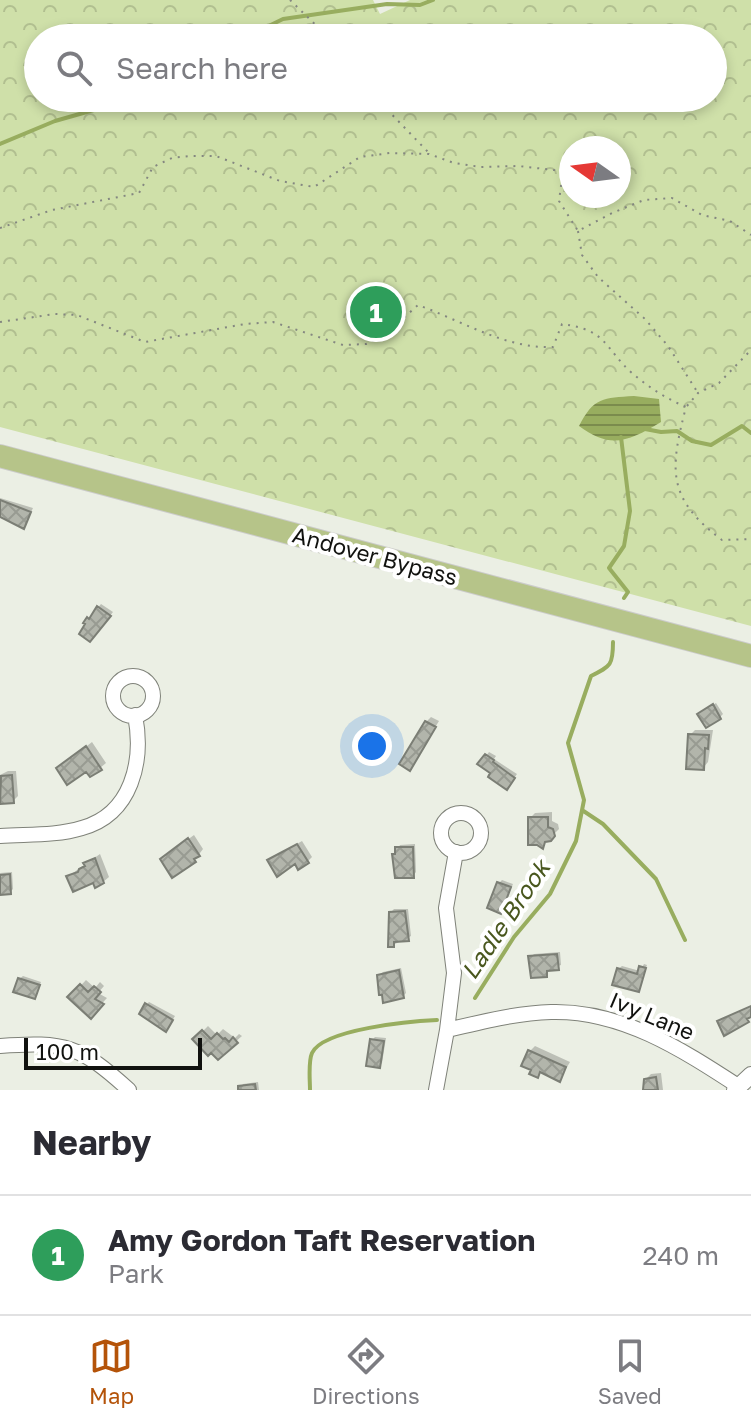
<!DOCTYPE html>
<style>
:root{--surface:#fff;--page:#f7f7f7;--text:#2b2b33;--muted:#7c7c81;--line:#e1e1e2;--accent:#b45309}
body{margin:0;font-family:"Golos Text",sans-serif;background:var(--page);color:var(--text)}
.compass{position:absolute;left:559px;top:136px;width:72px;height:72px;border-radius:50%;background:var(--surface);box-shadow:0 4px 12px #0003;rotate:284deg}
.scale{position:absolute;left:24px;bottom:20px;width:178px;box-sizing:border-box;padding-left:8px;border:4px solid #11120f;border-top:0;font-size:22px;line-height:28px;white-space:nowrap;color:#11120f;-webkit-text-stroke:6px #fff;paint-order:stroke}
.you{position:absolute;left:372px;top:746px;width:28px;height:28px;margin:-20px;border:6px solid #fff;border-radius:50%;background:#1a73e8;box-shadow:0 0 0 12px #1a73e833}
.badge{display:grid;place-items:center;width:52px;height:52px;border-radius:50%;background:var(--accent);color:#fff;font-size:26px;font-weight:700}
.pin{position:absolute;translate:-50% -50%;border:4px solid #fff;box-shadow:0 2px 8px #0006}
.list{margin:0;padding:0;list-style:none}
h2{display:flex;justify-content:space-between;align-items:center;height:104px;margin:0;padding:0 32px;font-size:34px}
h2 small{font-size:26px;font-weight:400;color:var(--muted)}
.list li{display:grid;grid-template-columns:52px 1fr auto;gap:24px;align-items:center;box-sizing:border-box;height:120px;padding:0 32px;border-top:2px solid var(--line)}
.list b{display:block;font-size:30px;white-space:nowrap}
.list p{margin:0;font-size:26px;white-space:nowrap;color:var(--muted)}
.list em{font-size:26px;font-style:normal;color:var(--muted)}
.icon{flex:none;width:44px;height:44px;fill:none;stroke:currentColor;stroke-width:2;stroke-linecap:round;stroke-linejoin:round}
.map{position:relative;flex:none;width:751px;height:1090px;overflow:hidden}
.search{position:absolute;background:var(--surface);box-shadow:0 4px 12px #0003;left:24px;right:24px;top:24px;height:88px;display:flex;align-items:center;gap:20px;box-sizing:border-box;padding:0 28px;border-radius:44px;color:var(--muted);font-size:30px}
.sheet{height:224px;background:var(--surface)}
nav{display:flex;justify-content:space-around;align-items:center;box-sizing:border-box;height:112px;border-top:2px solid var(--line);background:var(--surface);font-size:22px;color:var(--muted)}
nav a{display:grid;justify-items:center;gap:4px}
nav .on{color:var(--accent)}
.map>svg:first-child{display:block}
.park{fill:url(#park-crowns);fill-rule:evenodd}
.water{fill:url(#water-rules)}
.shadow{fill:#0003}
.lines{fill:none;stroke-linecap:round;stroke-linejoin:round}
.stream{stroke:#98ad5f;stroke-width:4}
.building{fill:url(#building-cross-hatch);stroke:#7b7e75;stroke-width:2}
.minor-casing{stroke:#7f8279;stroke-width:16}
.tertiary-casing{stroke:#7f8279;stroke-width:18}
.primary-casing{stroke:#cbcbca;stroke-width:24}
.path{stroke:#848780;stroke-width:2;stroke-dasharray:2 6;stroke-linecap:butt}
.minor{stroke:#fff;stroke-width:14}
.tertiary{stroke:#fff;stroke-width:16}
.primary{stroke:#b6c489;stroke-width:22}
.labels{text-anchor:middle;stroke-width:8;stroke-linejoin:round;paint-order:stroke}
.street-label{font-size:22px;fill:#11120f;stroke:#fff}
.water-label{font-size:24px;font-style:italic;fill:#49571e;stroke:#fff}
</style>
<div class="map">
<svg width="751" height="1090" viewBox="0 0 751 1090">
<defs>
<pattern id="park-crowns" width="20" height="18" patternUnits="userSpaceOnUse" patternTransform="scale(2)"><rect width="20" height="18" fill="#cfe0a9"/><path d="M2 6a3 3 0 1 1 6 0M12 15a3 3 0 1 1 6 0" fill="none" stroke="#b1bf90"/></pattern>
<pattern id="water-rules" width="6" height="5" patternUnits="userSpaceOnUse" patternTransform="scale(2)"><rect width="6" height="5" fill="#98ad5f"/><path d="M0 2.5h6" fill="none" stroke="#7b8b4d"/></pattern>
<pattern id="building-cross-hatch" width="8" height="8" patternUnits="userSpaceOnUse" patternTransform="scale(2)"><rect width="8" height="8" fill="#b2b5ab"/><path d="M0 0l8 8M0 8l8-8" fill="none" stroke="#989b92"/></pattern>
</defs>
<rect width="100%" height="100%" fill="#ebefe4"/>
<!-- park -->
<path class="park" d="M0 0H373L380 14 410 0H751V626L0 427ZM38 38H713V98H38ZM571 148H619V196H571Z"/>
<!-- water -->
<path class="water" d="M634 396 659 399 661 422C629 441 611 450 579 426 594 397 603 398 634 396Z"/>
<!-- shadow -->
<path class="shadow" d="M0 498 33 508 24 527 0 516Z
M101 604 113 612 90 640 86 622Z
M716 703 723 714 720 717 703 711Z
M431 717 439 721 410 768 426 722Z
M695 730H713L708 762 703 768 690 735Z
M92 742 106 763 100 768 87 769 64 764Z
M489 752 496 756 494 759 517 774 510 784 480 764Z
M8 771H16L18 796 13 801 0 802V775Z
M552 812V821L558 824 559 829 542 846 530 818 535 813Z
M194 835 203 849 194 861 168 854Z
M302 841 312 857 307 862 269 860Z
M415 844 416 872 413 876 394 855 400 845Z
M100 854 109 877 103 882 70 875Z
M12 872 13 889 10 892 0 893V873Z
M502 880 513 884 501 911 499 883Z
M394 909H408L411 936 393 945 391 912Z
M560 952 561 965 549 969 546 975 531 957 534 954Z
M644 964 647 965 638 990 618 969 622 966 640 971Z
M401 968 406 993 403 996 380 975 383 972Z
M23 976 41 982 35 997 19 979Z
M86 980 95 988 100 982 104 986 98 993 107 998 90 1016 70 997Z
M149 1002 175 1016 169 1026 146 1005Z
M208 1026 217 1035 223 1029 235 1038 239 1034 242 1036 218 1057 195 1039Z
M375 1037 386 1038 382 1063 379 1066 372 1040Z
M535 1046 570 1062 560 1079 541 1071 537 1075 530 1051Z
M661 1073 663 1090H646V1079L651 1074Z
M258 1082 259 1090H240L243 1084Z"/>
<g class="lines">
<!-- stream -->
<path class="stream" d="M244 38 283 19 387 4 420 5 433 0
M0 144 55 121 136 98
M645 429 661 432 677 431 692 441 711 445 742 426 751 433
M621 437 630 511 624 546 609 568 628 592 624 598
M582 810 603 824 656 879 685 940
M475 998 514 937 550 894 576 841 584 800 568 743 591 676C611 666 613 665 613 642
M310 1090C310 1080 308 1062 312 1053 323 1029 412 1021 437 1020"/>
</g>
<!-- building -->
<path class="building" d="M0 500 31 512 24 529 0 517Z
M97 606 111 616 90 642 79 634 85 624 83 623 87 617 89 619Z
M713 704 721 719 706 728 697 714Z
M425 721 436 727 410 771 399 764Z
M688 734 709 735 708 749 705 748 704 770 686 769Z
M86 746 102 770 90 777 86 772 67 785 56 768Z
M485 754 494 760 493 762 515 778 507 790 488 777 490 773 477 764Z
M12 775 14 803 0 804 1 776Z
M528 817H548V827L553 829 555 836 551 841 545 842 543 849 537 845H528Z
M188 838 200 856 194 859 196 862 172 878 160 859Z
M297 844 309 863 298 870 295 864 277 877 267 860Z
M395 847H413L414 878H395L392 854H395Z
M95 858 104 883 95 888 93 883 73 892 66 876 78 872 79 869 85 866 83 863Z
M10 874 11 894 0 895V875Z
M497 882 511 887 501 914 487 908Z
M405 911 409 941 394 942V947H388L389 912Z
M557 954 559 970 547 971V977L531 978 528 956Z
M639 966 646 968 639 992 612 985 617 968 637 974Z
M399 970 404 998 383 1003 382 995H379L377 975Z
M18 978 40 985 35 999 13 992Z
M80 984 88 992 94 986 101 992 95 999 104 1004 91 1019 67 997Z
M145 1003 173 1020 166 1032 139 1014Z
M751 1006V1017L747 1019 749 1022 724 1036 717 1021Z
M202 1030 211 1039 217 1033 223 1039 225 1038 229 1042 233 1037 238 1043 218 1060 211 1053 208 1056 192 1039Z
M370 1039 384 1041 380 1068 366 1066Z
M528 1050 566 1067 560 1082 540 1072 538 1078 529 1074 531 1070 521 1066Z
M656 1077 658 1090H643L644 1079Z
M255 1084 256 1090H238V1086Z"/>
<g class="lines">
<defs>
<path id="minor" d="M113 696a20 20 0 1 1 40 0a20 20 0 1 1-40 0Z
M441 833a20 20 0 1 1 40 0a20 20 0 1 1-40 0Z
M0 836C26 834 56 836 82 828 132 814 144 761 135 715
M447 1030C481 1022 516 1013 551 1012 621 1010 681 1049 738 1086
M0 1046C65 1041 81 1046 129 1090
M436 1090 447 1030 454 973 446 908 456 852"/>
<path id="tertiary" d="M735 1090 751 1075"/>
<path id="primary" d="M0 456 751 656"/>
</defs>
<!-- minor casing -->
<use href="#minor" class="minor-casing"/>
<!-- tertiary casing -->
<use href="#tertiary" class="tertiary-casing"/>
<!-- primary casing -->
<use href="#primary" class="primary-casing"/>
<!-- path -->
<path class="path" d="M290 0 329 38
M376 98 429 153
M0 228 52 210 139 193 153 167 172 158 189 156H216L280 181 314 187 360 157 390 153 429 154 454 163 481 167 518 166 563 171 559 201 578 231 612 213 644 200 672 198 702 215 730 221 751 235
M578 231 582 255 598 277 645 319 668 346 698 393
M0 322 55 314 77 315 145 342 245 324 273 322 343 345 366 344 386 334 418 305C462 321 506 349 553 347L562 324C608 330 604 348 632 373 648 387 667 399 686 407 670 469 666 498 722 540L751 539
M687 406 698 393 719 383 751 350"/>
<!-- minor -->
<use href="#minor" class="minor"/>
<!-- tertiary -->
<use href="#tertiary" class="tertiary"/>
<!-- primary -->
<use href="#primary" class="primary"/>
</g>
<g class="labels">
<!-- street labels -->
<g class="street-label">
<text transform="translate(375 556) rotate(15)" y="8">Andover Bypass</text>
<text transform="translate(652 1016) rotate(23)" y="8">Ivy Lane</text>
</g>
<!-- water labels -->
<g class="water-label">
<text transform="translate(506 920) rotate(-56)" y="8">Ladle Brook</text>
</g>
</g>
</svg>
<svg class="compass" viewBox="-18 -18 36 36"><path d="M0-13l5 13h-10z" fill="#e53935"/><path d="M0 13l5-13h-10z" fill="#7c7c81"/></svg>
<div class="scale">100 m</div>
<div class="you"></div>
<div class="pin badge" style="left:376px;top:312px;background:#2e9e5b">1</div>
<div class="search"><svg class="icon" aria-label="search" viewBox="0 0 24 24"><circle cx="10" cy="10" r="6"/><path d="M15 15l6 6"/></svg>Search here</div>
</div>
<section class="sheet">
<h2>Nearby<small></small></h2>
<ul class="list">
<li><span class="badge" style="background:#2e9e5b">1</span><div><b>Amy Gordon Taft Reservation</b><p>Park</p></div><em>240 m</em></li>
</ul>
</section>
<nav>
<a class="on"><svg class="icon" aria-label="map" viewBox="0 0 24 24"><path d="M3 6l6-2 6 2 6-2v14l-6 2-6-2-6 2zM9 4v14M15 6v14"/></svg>Map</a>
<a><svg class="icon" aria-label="directions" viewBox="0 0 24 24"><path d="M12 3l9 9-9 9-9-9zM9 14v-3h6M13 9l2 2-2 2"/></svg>Directions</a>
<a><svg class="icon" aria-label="saved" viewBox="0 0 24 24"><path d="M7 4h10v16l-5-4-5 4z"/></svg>Saved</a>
</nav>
